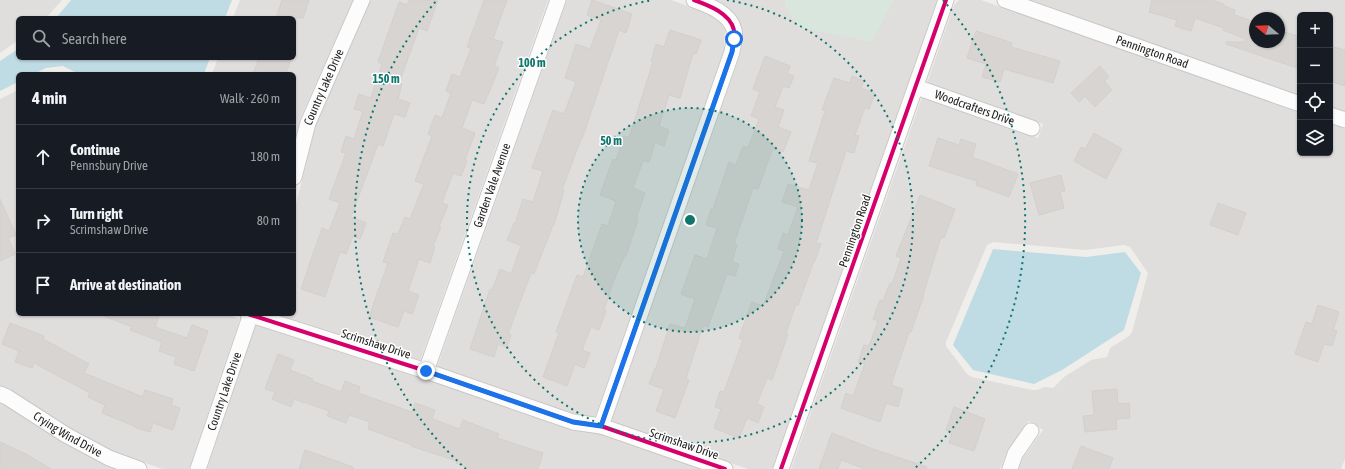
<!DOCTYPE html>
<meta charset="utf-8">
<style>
:root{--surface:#171b24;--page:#20242c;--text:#f1f3f6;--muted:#9ea1a6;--line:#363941}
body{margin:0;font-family:"Asap Condensed",sans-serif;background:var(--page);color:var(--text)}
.controls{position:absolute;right:12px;top:12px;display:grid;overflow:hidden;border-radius:6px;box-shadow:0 1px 3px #0004}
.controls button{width:36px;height:36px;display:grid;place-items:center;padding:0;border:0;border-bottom:1px solid var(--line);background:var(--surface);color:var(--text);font:20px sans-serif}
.compass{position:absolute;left:1249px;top:12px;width:36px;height:36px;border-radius:50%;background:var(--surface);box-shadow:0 1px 3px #0004;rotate:289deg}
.stop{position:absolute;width:12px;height:12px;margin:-9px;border:3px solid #1a73e8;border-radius:50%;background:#fff}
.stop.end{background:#1a73e8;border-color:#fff;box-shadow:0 1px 4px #0008}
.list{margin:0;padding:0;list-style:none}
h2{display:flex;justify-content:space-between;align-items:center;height:52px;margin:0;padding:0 16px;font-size:17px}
h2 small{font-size:13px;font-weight:400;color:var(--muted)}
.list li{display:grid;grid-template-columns:26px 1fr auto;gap:12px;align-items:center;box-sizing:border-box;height:64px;padding:0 16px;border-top:1px solid var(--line)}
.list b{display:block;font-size:15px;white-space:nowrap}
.list p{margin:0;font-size:13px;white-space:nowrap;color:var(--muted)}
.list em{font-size:13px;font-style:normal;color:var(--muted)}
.icon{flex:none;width:22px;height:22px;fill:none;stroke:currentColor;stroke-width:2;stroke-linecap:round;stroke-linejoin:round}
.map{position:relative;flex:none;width:1345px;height:469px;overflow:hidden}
.search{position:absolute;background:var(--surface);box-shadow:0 1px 3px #0004;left:16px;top:16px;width:280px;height:44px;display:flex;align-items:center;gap:10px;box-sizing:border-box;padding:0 14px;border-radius:6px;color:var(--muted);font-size:15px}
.panel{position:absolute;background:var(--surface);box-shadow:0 1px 3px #0004;left:16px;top:72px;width:280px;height:244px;border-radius:6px}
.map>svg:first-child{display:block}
.residential{fill:#dfdedc;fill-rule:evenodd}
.wetland{fill:#d9e6de}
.water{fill:#bfdbe3}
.building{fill:#d7d4d2;stroke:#d3d0cc}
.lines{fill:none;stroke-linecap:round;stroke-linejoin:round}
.minor-casing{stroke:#c9c8c7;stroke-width:17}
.minor{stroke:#fdfcfc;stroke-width:15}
.cycleway-casing{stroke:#fff;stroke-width:6}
.cycleway{stroke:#d6006c;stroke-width:4}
.route{stroke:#1a73e8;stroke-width:5}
.ring{fill:none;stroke:#0f766e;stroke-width:2;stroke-dasharray:2 4}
.labels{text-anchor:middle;stroke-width:3;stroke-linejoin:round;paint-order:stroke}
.street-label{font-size:12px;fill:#222;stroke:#fff}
.centre{fill:#0f766e;stroke:#fff;stroke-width:2}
.ring-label{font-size:12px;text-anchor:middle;font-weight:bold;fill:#0f766e;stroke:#fff;stroke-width:3;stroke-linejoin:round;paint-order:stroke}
</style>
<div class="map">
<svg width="1345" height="469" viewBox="0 0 1345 469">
<rect width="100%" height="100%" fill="#f0eeeb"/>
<!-- residential -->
<path class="residential" d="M0 0H62L46 18H18V40L0 53Z
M240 0H353L300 119 294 143V74H212L218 58H294V18H233Z
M371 0H548L420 361 273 314H294V212L316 125Z
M567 0H671L708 13 719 20 725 30 724 50 595 417 575 415 437 367Z
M716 0H787L785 5 871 42 893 0H937L772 469H748L611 422 740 55 743 39 741 25 730 9Z
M959 0H981L1300 113V153H1330V123L1345 128V459L1341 469H1019L1023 458 1043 430 1029 421 1007 451 1000 469H791L922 97 1038 138 1043 124 927 83 954 5ZM993 242 1085 250 1124 245 1130 247 1148 273 1132 332 1129 336 1110 348 1107 357 1091 360 1064 377 1053 388 1044 387 1037 390H1032L972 377 967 374 946 346V342L987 245Z
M1028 0H1345V112L1330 107V15H1300V96ZM1255 18H1279V42H1255Z
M18 90V314H227L240 319 189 469H162L112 451 70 428 10 390 0 386V99Z
M256 325 423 378 571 430 599 433 701 469H207Z
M0 402 62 441 105 465 117 469H0Z"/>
<!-- wetland -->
<path class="wetland" d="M787 0H894L871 42 798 27 785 5Z"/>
<!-- water -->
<path class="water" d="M71 0H232L225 18H56Z
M18 49V58H210L204 74H79L63 66 46 68 34 74H18V82L0 91V61Z
M993 249 1086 257 1125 252 1141 273 1124 330 1062 370 1034 384 973 370 953 345Z"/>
<!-- building -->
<path class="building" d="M282 0H309L303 18H276Z
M409 0H438L427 31 419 28 399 83 402 84 398 99 410 103 405 117 394 114 383 146 378 144 351 217 366 223 360 239 353 236 346 254 340 252 325 297 301 289 322 228 329 231 340 203 329 199 346 153 341 152 346 136 354 139 363 111 354 109 359 94 371 98 382 64 378 62 399 2 407 5Z
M484 0H507L493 39 503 42 494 66 499 68 484 104 472 100 462 128 475 133 465 160 467 161 461 176 453 173 442 203 448 205 439 227H441L433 246 435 247 430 263 419 259 408 291 419 295 412 314 404 311 398 327 369 317 388 263 383 262 393 233 398 234 405 217 410 219 424 184 415 181 432 136 428 134 435 115 442 118 451 93 446 91 452 74 460 77 471 48 467 47Z
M592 0 632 14 626 33 619 30 582 139H581L562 190 564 191 554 225H553L534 274 531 273 508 334 511 335 507 347 498 344 494 357 470 349 490 289 492 290 500 269 511 274 521 246 507 240 514 223 515 224 523 199 533 202 543 171 532 168 553 110 564 114 576 82 565 78 576 44 590 49 601 20 587 15Z
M1152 0H1211L1224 4V6L1235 10 1234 15 1252 21 1254 17H1255V42H1279V30L1300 37V69L1226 44V42H1245L1246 39 1223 30 1224 28 1195 18 1191 31 1175 26 1177 20 1149 12Z
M670 30 701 40 696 54 693 53 680 98 669 95 659 126 669 130 664 146 655 143 649 162 643 161 633 188 645 193 636 219 638 220 626 256 625 255 614 280 604 310 606 311 599 330 591 327 582 350 590 353 584 368 575 364 567 386 543 377 559 333 556 332 577 275 583 277 602 224 608 226 616 201 600 195 613 159 616 160 624 136 629 138 653 62 651 61 656 44 664 47Z
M976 31 1012 43 1011 47 1060 61 1053 83 1004 69 1000 82 982 77 986 64 967 58Z
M1330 46 1345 50V86L1330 81Z
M765 56 790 66 787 74 794 76 789 88 783 86 775 107 784 110 778 127 791 132 783 152 773 148 758 189 753 188 734 244 737 245 732 262 739 264 735 276 727 274 708 327 703 325 686 379 689 380 675 418 656 411 664 389 649 384 655 368H656L670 324 685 328 695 299 681 294 695 255 707 259 717 228 706 225 711 209H713L729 162 736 165 743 146 748 148 759 119 751 116 760 92 753 89Z
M259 58H291L286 74H253Z
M1100 66 1109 77 1104 81 1112 90 1095 107 1085 96 1079 102 1071 93Z
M852 76 864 81 861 88 875 93 869 109 865 107 855 135 859 136 854 153 846 151 816 243 821 244 815 261H814L798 305 796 304 786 333 788 334 772 380 767 378 757 404 764 407 758 423 747 418 739 438 714 428 721 409 715 407 720 391 724 392 743 340 739 338 752 302 763 306 784 251 778 249 783 233 788 235 798 207 782 202 788 184 809 190 818 163 809 161 825 111 822 110 834 78 850 83Z
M1094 133 1122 149 1106 179 1074 161 1081 147 1085 149Z
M938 138 959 145 961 139 976 144 972 157 1018 174 1009 197 976 185 977 181 929 166Z
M1061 175 1065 191 1060 192 1064 208 1039 215 1030 183Z
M920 195 955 209 944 238 941 237 923 295H924L911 332H909L891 385 903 389 898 407 886 403 880 422 841 408 846 393 853 396 865 364 858 362 864 345 869 346 878 321 873 319 880 300 883 301 890 283 892 284 901 258 896 256Z
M0 199 16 235 8 238 15 254 0 261Z
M1218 203 1246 213 1238 235 1210 225Z
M1318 305 1339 312 1333 330 1337 331 1332 346 1324 344 1318 362 1295 354 1306 322 1312 324Z
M101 314H160L155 327 187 338 192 325 208 331 194 371 174 364 176 357 159 351 162 342 130 330 132 327 101 315Z
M10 323 44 336 43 339 89 364 84 373 143 397 145 390 173 399 171 405 180 408 173 430 153 423 150 432 134 427V426L102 413 105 405 88 397 90 393 34 363 32 368 15 362 19 351 2 344Z
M278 354 294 360 290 370 313 379 312 381 341 392 345 381 360 387 358 393 412 412 415 403 435 410 432 419 460 429 463 420 499 434 497 438 543 453 538 469H471L456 463 457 461 411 446 412 445 368 429 370 422 349 415 346 423 327 416 329 411 304 402V403L294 399 291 407 272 399 275 392 265 389Z
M1117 389 1118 404 1129 403 1130 418 1116 419 1117 429 1085 432 1083 416 1094 415 1092 391Z
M954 407 985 419 974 451 949 443 952 432 946 430Z
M832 433 873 449 927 467 926 469H865L841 460 838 469H819Z
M0 442 26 454 51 469H0Z
M1081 446 1113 458 1109 469H1072Z
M305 450 353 467V469H299Z"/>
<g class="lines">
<defs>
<g id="minor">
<path id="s1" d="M1005 0 1300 104"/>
<path id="s2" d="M916 87 1032 128"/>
<path d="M1330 115 1345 120"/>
<path id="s3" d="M294 177 308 123 362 0"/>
<path d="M248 314 426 371 573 422 601 426 725 469"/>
<path id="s4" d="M426 371 558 0"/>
<path id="s5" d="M0 394 7 397 66 435 109 458 139 469"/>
<path d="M601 426 732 52C733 45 736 37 734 30 730 13 708 5 694 0"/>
<path id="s6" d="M198 469 251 314"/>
<path d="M781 469 946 0"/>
<path d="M1010 469 1015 454 1031 431"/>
</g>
</defs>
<!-- minor casing -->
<use href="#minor" class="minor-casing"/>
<!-- minor -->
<use href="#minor" class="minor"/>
<defs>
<path id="cycleway" d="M248 314 426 371 573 422 601 426 725 469
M601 426 732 52C733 45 736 37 734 30 730 13 708 5 694 0
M781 469 946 0"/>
</defs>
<!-- cycleway casing -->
<use href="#cycleway" class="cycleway-casing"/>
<!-- cycleway -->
<use href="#cycleway" class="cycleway"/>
</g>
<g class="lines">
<!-- route -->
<path class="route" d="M426 371 573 422 601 426 732 52 734 39"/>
</g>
<!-- distance rings -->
<circle cx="690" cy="220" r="112" fill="#0f766e" fill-opacity=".12"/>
<g class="ring">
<circle cx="690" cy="220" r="112"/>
<path d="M727 0A223 223 0 1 1 653 0"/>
<path d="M466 469A335 335 0 0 1 437 0M943 0A335 335 0 0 1 914 469"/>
</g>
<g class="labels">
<!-- street labels -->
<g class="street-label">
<text dy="4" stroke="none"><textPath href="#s1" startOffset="156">Pennington Road</textPath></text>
<text dy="4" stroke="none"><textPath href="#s3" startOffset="95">Country Lake Drive</textPath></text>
<text dy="4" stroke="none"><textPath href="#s2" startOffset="62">Woodcrafters Drive</textPath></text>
<text dy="4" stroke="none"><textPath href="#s4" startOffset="197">Garden Vale Avenue</textPath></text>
<text transform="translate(855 231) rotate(-71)" y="4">Pennington Road</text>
<text transform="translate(376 344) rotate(18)" y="4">Scrimshaw Drive</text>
<text dy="4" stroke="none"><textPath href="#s6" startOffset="82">Country Lake Drive</textPath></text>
<text dy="4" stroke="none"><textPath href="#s5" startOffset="79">Crying Wind Drive</textPath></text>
<text transform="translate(684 444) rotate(19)" y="4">Scrimshaw Drive</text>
</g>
</g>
<circle cx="690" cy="220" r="6" class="centre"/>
<g class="ring-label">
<text x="532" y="67">100 m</text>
<text x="386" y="83">150 m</text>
<text x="611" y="145">50 m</text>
</g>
</svg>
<div class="controls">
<button>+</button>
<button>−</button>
<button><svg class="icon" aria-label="locate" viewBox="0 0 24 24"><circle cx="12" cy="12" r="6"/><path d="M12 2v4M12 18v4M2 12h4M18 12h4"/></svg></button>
<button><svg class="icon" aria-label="layers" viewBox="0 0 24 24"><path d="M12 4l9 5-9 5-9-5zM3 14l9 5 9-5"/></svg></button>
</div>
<svg class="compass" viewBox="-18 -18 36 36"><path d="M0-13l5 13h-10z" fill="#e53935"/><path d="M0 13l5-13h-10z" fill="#9ea1a6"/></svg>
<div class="stop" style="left:734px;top:39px"></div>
<div class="stop end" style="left:426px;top:371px"></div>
<div class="search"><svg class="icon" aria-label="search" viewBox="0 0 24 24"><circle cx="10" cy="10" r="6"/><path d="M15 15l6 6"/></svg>Search here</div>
<section class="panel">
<h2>4 min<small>Walk · 260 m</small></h2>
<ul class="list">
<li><svg class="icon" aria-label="ahead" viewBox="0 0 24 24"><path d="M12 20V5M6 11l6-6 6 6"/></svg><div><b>Continue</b><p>Pennsbury Drive</p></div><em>180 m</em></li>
<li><svg class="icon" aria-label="right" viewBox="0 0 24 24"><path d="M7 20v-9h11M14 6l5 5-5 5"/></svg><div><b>Turn right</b><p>Scrimshaw Drive</p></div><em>80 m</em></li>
<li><svg class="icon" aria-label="arrive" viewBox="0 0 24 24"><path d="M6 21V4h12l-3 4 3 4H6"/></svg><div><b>Arrive at destination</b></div></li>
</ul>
</section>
</div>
